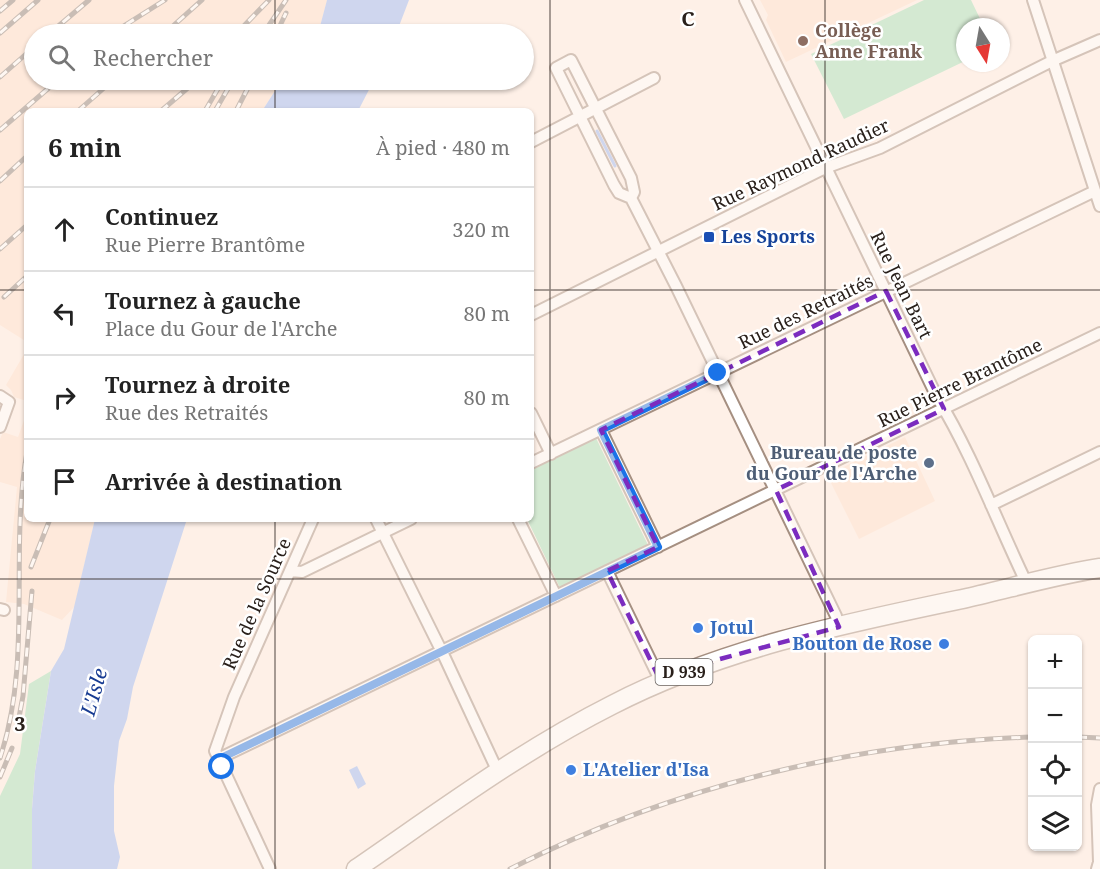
<!DOCTYPE html>
<html lang="fr">
<meta charset="utf-8">
<style>
:root{--surface:#fff;--page:#f2f2f2;--text:#222;--muted:#767676;--line:#e0e0e0}
body{margin:0;font-family:"Noto Serif",serif;background:var(--page);color:var(--text)}
.controls{position:absolute;right:18px;bottom:18px;display:grid;overflow:hidden;border-radius:9px;box-shadow:0 2px 4px #0004}
.controls button{width:54px;height:54px;display:grid;place-items:center;padding:0;border:0;border-bottom:2px solid var(--line);background:var(--surface);color:var(--text);font:30px sans-serif}
.compass{position:absolute;left:956px;top:18px;width:54px;height:54px;border-radius:50%;background:var(--surface);box-shadow:0 2px 4px #0004;rotate:169deg}
.stop{position:absolute;width:18px;height:18px;margin:-14px;border:4px solid #1a73e8;border-radius:50%;background:#fff}
.stop.end{background:#1a73e8;border-color:#fff;box-shadow:0 2px 6px #0008}
.list{margin:0;padding:0;list-style:none}
h2{display:flex;justify-content:space-between;align-items:center;height:78px;margin:0;padding:0 24px;font-size:26px}
h2 small{font-size:20px;font-weight:400;color:var(--muted)}
.list li{display:grid;grid-template-columns:39px 1fr auto;gap:18px;align-items:center;box-sizing:border-box;height:84px;padding:0 24px;border-top:2px solid var(--line)}
.list b{display:block;font-size:22px;white-space:nowrap}
.list p{margin:0;font-size:20px;white-space:nowrap;color:var(--muted)}
.list em{font-size:20px;font-style:normal;color:var(--muted)}
.icon{flex:none;width:33px;height:33px;fill:none;stroke:currentColor;stroke-width:2;stroke-linecap:round;stroke-linejoin:round}
.map{position:relative;flex:none;width:1100px;height:869px;overflow:hidden}
.search{position:absolute;background:var(--surface);box-shadow:0 2px 4px #0004;left:24px;top:24px;width:510px;height:66px;display:flex;align-items:center;gap:15px;box-sizing:border-box;padding:0 21px;border-radius:33px;color:var(--muted);font-size:22px}
.panel{position:absolute;background:var(--surface);box-shadow:0 2px 4px #0004;left:24px;top:108px;width:510px;height:414px;border-radius:9px}
.map>svg:first-child{display:block}
.built{fill:#fee0cc}
.green{fill:#a3e0b8}
.water{fill:#98b7f5}
.lines{fill:none;stroke-linecap:round;stroke-linejoin:round}
.stream{stroke:#98b7f5;stroke-width:3}
.street-casing{stroke:#a58f81;stroke-width:14}
.primary-casing{stroke:#a58f81;stroke-width:21}
.street{stroke:#fff;stroke-width:10}
.primary{stroke:#fff;stroke-width:18}
.rail-casing{stroke:#8a7f78;stroke-width:5}
.rail{stroke:#fff;stroke-width:3;stroke-dasharray:9;stroke-linecap:butt}
.route{stroke:#1a73e8;stroke-width:8}
.marked{fill:none;stroke:#7b2cbf;stroke-width:4.5;stroke-dasharray:12 8;stroke-linejoin:round}
.grid{fill:none;stroke:#29201b;stroke-width:1.5;stroke-opacity:0.55}
.education-dot{fill:#8d6e63;stroke:#fff;stroke-width:2}
.transit-dot{fill:#1a4fb4;stroke:#fff;stroke-width:2}
.service-dot{fill:#5c6f8a;stroke:#fff;stroke-width:2}
.shop-dot{fill:#3f7fe0;stroke:#fff;stroke-width:2}
.labels{text-anchor:middle;stroke-width:5;stroke-linejoin:round;paint-order:stroke}
.shield{fill:#fff;stroke:#69635f;stroke-width:1.5}
.shield-label{font-size:16px;font-weight:bold;fill:#29201b}
.education-label{font-size:18px;font-weight:bold;fill:#785e54;stroke:#fff;text-anchor:start}
.street-label{font-size:18px;fill:#29201b;stroke:#fff}
.transit-label{font-size:18px;font-weight:bold;fill:#164399;stroke:#fff;text-anchor:start}
.service-label{font-size:18px;font-weight:bold;fill:#4e5e75;stroke:#fff;text-anchor:end}
.shop-label{font-size:18px;font-weight:bold;fill:#366cbe;stroke:#fff;text-anchor:start}
.water-label{font-size:20px;font-style:italic;fill:#173b92;stroke:#fff}
.grid-label{font-size:20px;text-anchor:middle;font-weight:bold;fill:#29201b;stroke:#fff;stroke-width:5;stroke-linejoin:round;paint-order:stroke}
</style>
<div class="map">
<svg width="1100" height="869" viewBox="0 0 1100 869">
<rect width="100%" height="100%" fill="#fef0e7"/>
<!-- built -->
<path class="built" d="M0 0H327L319 30 316 34H34V80H282L262 111H27V342L0 325Z
M760 0H917L786 62 766 20 768 15Z
M27 349V401L14 397 11 390 6 385Z
M27 412V519H95L75 606 62 620 24 604 6 602 17 487 0 482V439L3 432 18 437Z
M905 437 935 501 859 539 827 475Z"/>
<!-- green -->
<path class="green" d="M924 0H971L984 27H965V61L844 119 811 54Z
M596 438 648 545 560 588 527 519H531V470Z
M51 671 35 771 32 809V869H0V796L20 754 29 684Z"/>
<!-- water -->
<path class="water" d="M327 0H409L396 34H316L319 30Z
M282 80H374L358 111H262Z
M95 519H187L133 687 127 719 119 741 114 786V831L120 857 117 869H32V809L35 771 51 671 64 649Z
M357 766 366 784 358 789 349 770Z"/>
<g class="lines">
<!-- stream -->
<path class="stream" d="M597 131 615 166"/>
<defs>
<path id="street" d="M745 0 937 397C973 456 997 522 1027 584
M1033 0 1100 206
M531 142 654 78
M631 198 619 193 614 185 556 68 571 60 631 178 634 192 631 198 676 286 836 616 839 627
M531 315 825 168 880 148 1052 61 1100 40
M0 396 9 402 0 427
M531 413 551 454
M601 430 658 547
M531 463 1095 191
M991 505 1100 452
M376 519 444 656 498 772
M518 519 556 596
M290 571 302 572 411 519
M607 571 661 682
M0 609 4 610
M218 759 1100 333
M270 869 215 751 234 697 313 519
M1097 869 1099 862 1097 805 1100 789"/>
<path id="primary" d="M356 869C439 812 521 751 612 705 722 648 847 623 967 598 1011 588 1055 575 1100 568"/>
</defs>
<!-- street casing -->
<use href="#street" class="street-casing"/>
<!-- primary casing -->
<use href="#primary" class="primary-casing"/>
<!-- street -->
<use href="#street" class="street"/>
<!-- primary -->
<use href="#primary" class="primary"/>
<defs>
<path id="rail" d="M0 11 13 0
M0 33 38 0
M49 34 89 0
M111 34 165 0
M164 34 202 0
M236 34 269 0
M263 34 286 0
M276 34 286 13
M0 77 34 47
M78 111 113 80
M161 111 197 80
M205 111 223 80
M215 111 233 80
M236 111 252 80
M0 130 58 80
M0 181 27 156
M0 249 27 225
M4 297 27 276
M31 567 50 519
M17 728 23 696 32 591
M1078 737 1100 738
M0 758C33 659 9 553 27 452
M0 777 12 748
M510 869C671 787 851 743 1032 737"/>
</defs>
<!-- rail casing -->
<use href="#rail" class="rail-casing"/>
<!-- rail -->
<use href="#rail" class="rail"/>
</g>
<g class="lines">
<!-- route -->
<path class="route" d="M222 767 219 759 658 547 601 430 718 373"/>
</g>
<!-- marked area -->
<path d="M0 0H1100V869H0ZM886 291 944 409 776 490 839 627 720 659 661 682 607 571 658 547 601 430Z" fill="#fef0e7" fill-opacity=".55" fill-rule="evenodd"/>
<path class="marked" d="M886 291 944 409 776 490 839 627 720 659 661 682 607 571 658 547 601 430Z"/>
<!-- grid -->
<path class="grid" d="M275 0V34M550 0V869M825 0V869M275 80V111M0 290H27M531 290H1100M275 519V869M0 579H1100"/>
<!-- markers -->
<circle class="education-dot" cx="803" cy="41" r="6"/>
<rect class="transit-dot" x="703" y="231" width="12" height="12" rx="3"/>
<circle class="service-dot" cx="929" cy="463" r="6"/>
<g class="shop-dot">
<circle cx="698" cy="628" r="6"/>
<circle cx="944" cy="644" r="6"/>
<circle cx="571" cy="770" r="6"/>
</g>
<g class="labels">
<!-- shield labels -->
<rect class="shield" x="655.5" y="659" width="57" height="26" rx="4.5"/>
<g class="shield-label">
<text x="684" y="678">D 939</text>
</g>
<!-- education labels -->
<g class="education-label">
<text x="815" y="37">Collège<tspan x="815" dy="21">Anne Frank</tspan></text>
</g>
<!-- street labels -->
<g class="street-label">
<text transform="translate(801 165) rotate(-25)" y="6">Rue Raymond Raudier</text>
<text transform="translate(901 285) rotate(64)" y="6">Rue Jean Bart</text>
<text transform="translate(806 312) rotate(-26)" y="6">Rue des Retraités</text>
<text transform="translate(960 383) rotate(-26)" y="6">Rue Pierre Brantôme</text>
<text transform="translate(257 604) rotate(-66)" y="6">Rue de la Source</text>
</g>
<!-- transit labels -->
<g class="transit-label">
<text x="721" y="243">Les Sports</text>
</g>
<!-- service labels -->
<g class="service-label">
<text x="917" y="459">Bureau de poste<tspan x="917" dy="21">du Gour de l'Arche</tspan></text>
</g>
<!-- shop labels -->
<g class="shop-label">
<text x="710" y="634">Jotul</text>
<text x="932" y="650" text-anchor="end">Bouton de Rose</text>
<text x="583" y="776">L'Atelier d'Isa</text>
</g>
<!-- water labels -->
<g class="water-label">
<text transform="translate(94 692) rotate(-74)" y="7">L'Isle</text>
</g>
</g>
<g class="grid-label">
<text x="688" y="26">C</text>
<text x="20" y="731">3</text>
</g>
</svg>
<div class="controls">
<button>+</button>
<button>−</button>
<button><svg class="icon" aria-label="locate" viewBox="0 0 24 24"><circle cx="12" cy="12" r="6"/><path d="M12 2v4M12 18v4M2 12h4M18 12h4"/></svg></button>
<button><svg class="icon" aria-label="layers" viewBox="0 0 24 24"><path d="M12 4l9 5-9 5-9-5zM3 14l9 5 9-5"/></svg></button>
</div>
<svg class="compass" viewBox="-18 -18 36 36"><path d="M0-13l5 13h-10z" fill="#e53935"/><path d="M0 13l5-13h-10z" fill="#767676"/></svg>
<div class="stop" style="left:222px;top:767px"></div>
<div class="stop end" style="left:718px;top:373px"></div>
<div class="search"><svg class="icon" aria-label="search" viewBox="0 0 24 24"><circle cx="10" cy="10" r="6"/><path d="M15 15l6 6"/></svg>Rechercher</div>
<section class="panel">
<h2>6 min<small>À pied · 480 m</small></h2>
<ul class="list">
<li><svg class="icon" aria-label="ahead" viewBox="0 0 24 24"><path d="M12 20V5M6 11l6-6 6 6"/></svg><div><b>Continuez</b><p>Rue Pierre Brantôme</p></div><em>320 m</em></li>
<li><svg class="icon" aria-label="left" viewBox="0 0 24 24"><path d="M17 20v-9H6M10 6l-5 5 5 5"/></svg><div><b>Tournez à gauche</b><p>Place du Gour de l'Arche</p></div><em>80 m</em></li>
<li><svg class="icon" aria-label="right" viewBox="0 0 24 24"><path d="M7 20v-9h11M14 6l5 5-5 5"/></svg><div><b>Tournez à droite</b><p>Rue des Retraités</p></div><em>80 m</em></li>
<li><svg class="icon" aria-label="arrive" viewBox="0 0 24 24"><path d="M6 21V4h12l-3 4 3 4H6"/></svg><div><b>Arrivée à destination</b></div></li>
</ul>
</section>
</div>
